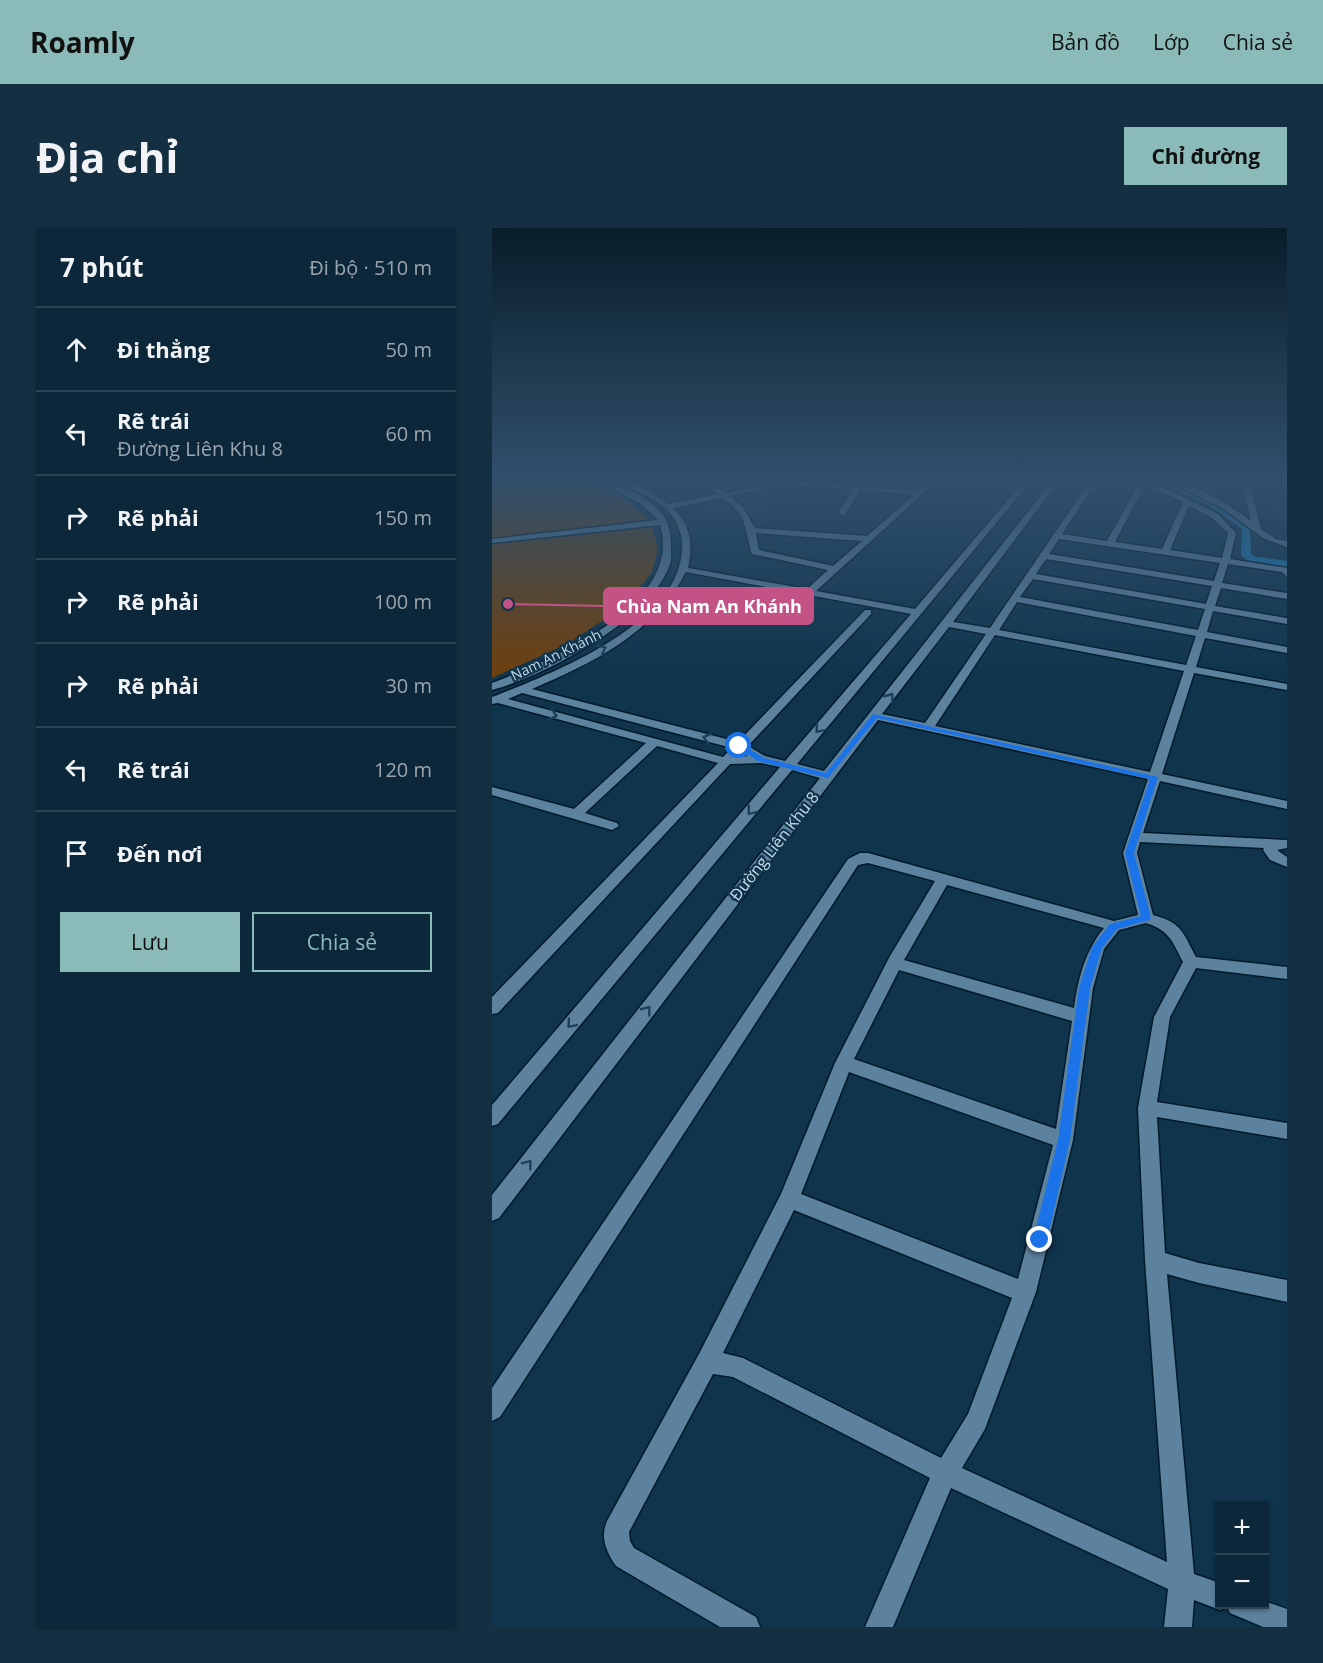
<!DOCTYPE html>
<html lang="vi">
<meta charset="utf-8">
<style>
:root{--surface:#0b2739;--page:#142f41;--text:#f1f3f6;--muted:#9aa5ae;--line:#2b4453;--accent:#8bbbb9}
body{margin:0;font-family:"Open Sans",sans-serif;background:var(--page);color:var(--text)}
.controls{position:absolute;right:18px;bottom:18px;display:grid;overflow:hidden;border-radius:0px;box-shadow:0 2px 4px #0004}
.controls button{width:54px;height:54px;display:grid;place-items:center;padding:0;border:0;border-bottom:2px solid var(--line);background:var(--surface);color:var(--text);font:30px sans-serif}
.stop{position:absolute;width:18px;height:18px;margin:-14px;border:4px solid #1a73e8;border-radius:50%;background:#fff}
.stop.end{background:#1a73e8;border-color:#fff;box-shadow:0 2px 6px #0008}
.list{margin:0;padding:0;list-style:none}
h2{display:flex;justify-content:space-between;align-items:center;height:78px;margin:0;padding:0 24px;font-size:26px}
h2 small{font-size:20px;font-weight:400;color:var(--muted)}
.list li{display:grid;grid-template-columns:39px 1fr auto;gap:18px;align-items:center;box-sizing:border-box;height:84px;padding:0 24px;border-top:2px solid var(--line)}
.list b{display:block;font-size:22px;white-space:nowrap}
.list p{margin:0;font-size:20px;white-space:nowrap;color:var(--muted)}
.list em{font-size:20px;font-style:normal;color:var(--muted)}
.actions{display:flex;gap:12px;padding:18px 24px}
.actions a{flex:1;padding:14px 0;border:2px solid var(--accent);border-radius:0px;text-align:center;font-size:21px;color:var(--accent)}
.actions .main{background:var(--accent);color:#111}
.icon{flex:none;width:33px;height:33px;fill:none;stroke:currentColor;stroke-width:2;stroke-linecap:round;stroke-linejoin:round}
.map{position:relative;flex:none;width:795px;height:1399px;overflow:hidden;border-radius:0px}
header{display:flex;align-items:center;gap:36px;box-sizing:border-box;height:84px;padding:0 30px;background:var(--accent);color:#111}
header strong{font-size:28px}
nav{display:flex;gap:33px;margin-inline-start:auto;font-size:21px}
.intro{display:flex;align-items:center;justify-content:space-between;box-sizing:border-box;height:144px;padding:0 36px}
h1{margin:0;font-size:42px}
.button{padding:15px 27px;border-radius:0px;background:var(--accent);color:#111;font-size:21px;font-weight:700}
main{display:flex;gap:36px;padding:0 36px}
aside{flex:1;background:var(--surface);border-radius:0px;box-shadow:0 2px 4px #0004}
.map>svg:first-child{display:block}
.green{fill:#6e400d}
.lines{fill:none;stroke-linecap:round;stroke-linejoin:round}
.canal{fill:#1b7db9;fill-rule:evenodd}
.minor-casing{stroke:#011a2c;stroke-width:3}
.minor{fill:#5d829e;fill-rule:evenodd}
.oneway{stroke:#1b4058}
.route{fill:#1a73e8}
.labels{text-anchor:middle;stroke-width:4.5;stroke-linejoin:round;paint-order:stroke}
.far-street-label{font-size:14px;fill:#c5d9e8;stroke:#0f344c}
.street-label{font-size:16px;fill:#c5d9e8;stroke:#0f344c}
.leader{fill:none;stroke:#c35285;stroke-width:2}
.callout-dot{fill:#c35285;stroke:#0f344c;stroke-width:2}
.callout{fill:#c35285;stroke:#c35285;stroke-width:2}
.callout-label{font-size:18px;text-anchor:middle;font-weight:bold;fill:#fff}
</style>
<header>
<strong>Roamly</strong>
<nav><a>Bản đồ</a><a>Lớp</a><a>Chia sẻ</a></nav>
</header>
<div class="intro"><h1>Địa chỉ</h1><a class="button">Chỉ đường</a></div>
<main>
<aside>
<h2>7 phút<small>Đi bộ · 510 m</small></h2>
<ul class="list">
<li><svg class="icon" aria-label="ahead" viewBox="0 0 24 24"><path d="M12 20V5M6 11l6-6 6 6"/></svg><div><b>Đi thẳng</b></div><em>50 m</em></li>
<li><svg class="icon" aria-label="left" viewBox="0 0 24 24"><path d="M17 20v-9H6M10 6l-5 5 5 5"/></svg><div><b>Rẽ trái</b><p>Đường Liên Khu 8</p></div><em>60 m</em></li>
<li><svg class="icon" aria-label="right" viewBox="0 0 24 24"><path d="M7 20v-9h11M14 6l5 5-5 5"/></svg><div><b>Rẽ phải</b></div><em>150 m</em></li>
<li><svg class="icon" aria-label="right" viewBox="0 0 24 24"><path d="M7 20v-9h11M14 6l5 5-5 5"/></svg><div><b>Rẽ phải</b></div><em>100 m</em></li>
<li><svg class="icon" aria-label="right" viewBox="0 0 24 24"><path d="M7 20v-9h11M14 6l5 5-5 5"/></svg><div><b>Rẽ phải</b></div><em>30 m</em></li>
<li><svg class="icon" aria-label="left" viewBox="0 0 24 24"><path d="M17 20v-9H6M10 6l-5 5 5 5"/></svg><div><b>Rẽ trái</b></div><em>120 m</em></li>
<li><svg class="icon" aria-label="arrive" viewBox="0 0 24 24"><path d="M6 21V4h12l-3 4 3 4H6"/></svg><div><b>Đến nơi</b></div></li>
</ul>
<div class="actions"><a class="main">Lưu</a><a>Chia sẻ</a></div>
</aside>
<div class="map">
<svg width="795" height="1399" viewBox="0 0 795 1399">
<rect width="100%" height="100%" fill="#0f344c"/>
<!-- green -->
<path class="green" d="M0 253H89L130 269 158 292 166 321 160 344 133 378 75 416 0 450Z"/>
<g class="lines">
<!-- canal -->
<path class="canal" d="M665 253C692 253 741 280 760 300L758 303 759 326 764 329 795 333V339L757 334 749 327 750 301 720 279Z"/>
<defs>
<path id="minor" d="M105 253C125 253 151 267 166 281 176 291 179 303 179 318 179 323 180 330 178 336 160 391 53 448 0 462V455C57 433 193 377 168 297L0 315V311L166 292 149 276Z
M127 253C145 253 162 265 176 276L226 266 206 253H215L234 265 283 255 315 254 427 263 437 253H445L324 363 423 381 532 253H539L305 536 332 543 560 253H567L461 394 498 400 598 253H605L570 306 615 313 647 255 646 253H658L726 286 744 305 738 331 795 340V349L790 344 736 336 730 355 795 365V371L729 360 723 378 795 390V396L721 383 715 404 795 419V425L713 410 704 439 795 456V462L702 445 670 546 795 573V581L668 553 651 605 795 612V620L785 622 795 629V639L778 632 771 622 772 620 648 614 645 625 661 687C690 695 690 703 704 729L795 739V751L704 740 678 789 665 874 795 895V911L665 889 673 1025 707 1035 795 1052V1074L707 1055 675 1046 702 1346 728 1355V1376H772V1373L795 1381V1399H771L738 1385 735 1379 728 1382 702 1372 700 1399H672L676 1361 459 1260 401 1399H373L438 1250 241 1149 221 1146 137 1304 138 1313 142 1320 264 1389 268 1399H228L124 1338C114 1323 108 1310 115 1293L207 1126 289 966 343 835 398 728 443 653 376 635 366 637 8 1189 0 1193V1160L356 631 368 625H376L622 693 646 687 631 625 656 551 386 492 7 990 0 993V967L328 550 300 542 6 896 0 898V877L288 539 269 535 238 536 6 785 0 786V769L226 535 165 518 93 585 125 595 127 598 120 602 0 567V559L82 581 154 515 6 475 0 476V469C57 447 168 403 187 339 192 320 192 305 180 288 167 270 144 265 127 253ZM653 257 691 274 670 321 623 314ZM315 258 361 262 346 285 350 287H353L368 262 422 267 375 308 263 300 251 279 238 268 283 259ZM231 270C256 288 252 300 260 326L336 342 315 361 196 340C201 317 199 296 181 280ZM697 278 720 290 736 305 730 330 678 322ZM264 305 370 313 341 338 267 322ZM567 311 728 335 722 353 557 326ZM554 331 720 358 714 376 544 346ZM194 344 419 386 293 533 273 528 256 518 379 386V382H373L246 514 40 461C101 435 162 405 194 344ZM541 351 713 381 706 402 528 369ZM525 374 704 408 694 437 507 402ZM457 399 494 406 433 495 390 486ZM503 407 692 443 658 544 443 498ZM30 465 240 520 231 529 16 471ZM250 525 256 528 246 529ZM455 657 612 700C593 723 586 751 582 780L412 732ZM654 695C678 703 680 713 691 734L662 789 646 880 653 1032 675 1334 470 1240 493 1201 544 1064 581 912 601 760 612 721 627 702ZM407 742 580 793 564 901 362 831ZM357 844 561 917 526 1051 309 966ZM302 982 520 1070 476 1186 449 1230 251 1130 231 1125Z
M677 253C700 253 740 278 759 293L749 253H757L769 301 784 311 795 313V319L771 310 733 282Z"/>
</defs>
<!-- minor casing -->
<use href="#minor" class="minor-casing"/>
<!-- minor -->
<use href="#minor" class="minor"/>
</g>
<!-- one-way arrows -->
<defs><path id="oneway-chevron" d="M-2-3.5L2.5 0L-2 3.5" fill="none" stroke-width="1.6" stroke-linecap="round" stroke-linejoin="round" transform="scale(1.5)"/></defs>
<g class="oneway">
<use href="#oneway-chevron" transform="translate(110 421) rotate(-29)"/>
<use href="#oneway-chevron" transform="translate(398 469) rotate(-53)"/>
<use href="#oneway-chevron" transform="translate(61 487) rotate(16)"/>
<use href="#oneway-chevron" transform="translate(327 501) rotate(130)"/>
<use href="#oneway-chevron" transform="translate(215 510) rotate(-165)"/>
<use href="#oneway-chevron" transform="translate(259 583) rotate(130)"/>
<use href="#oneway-chevron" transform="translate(155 782) rotate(-52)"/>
<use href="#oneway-chevron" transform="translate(79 796) rotate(130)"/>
<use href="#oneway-chevron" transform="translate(36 936) rotate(-52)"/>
</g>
<!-- sky -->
<linearGradient id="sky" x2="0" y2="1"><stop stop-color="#081d2a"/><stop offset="0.56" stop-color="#31506c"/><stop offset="1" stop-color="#31506c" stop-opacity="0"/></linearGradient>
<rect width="795" height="449" fill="url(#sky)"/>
<!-- route -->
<path class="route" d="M381 486 666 549 642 625 659 690 657 692 625 701 610 720 598 760 578 912 555 1012 553 1016 548 1018 543 1016 541 1012 566 912 587 760 600 719 618 696 649 688 633 625 658 551 385 490 336 550 266 533 243 518 249 516 272 530 334 545Z"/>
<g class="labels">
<!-- far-street labels -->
<g class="far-street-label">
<text transform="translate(64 427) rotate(-26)" y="5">Nam An Khánh</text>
</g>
<!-- street labels -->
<g class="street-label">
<text transform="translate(282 618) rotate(-52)" y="6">Đường Liên Khu 8</text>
</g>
</g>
<!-- callouts -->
<path class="leader" d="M16 376L112 378"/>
<circle class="callout-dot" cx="16" cy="376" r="6"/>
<rect class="callout" x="112" y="360" width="209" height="36" rx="6"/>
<g class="callout-label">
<text x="217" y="385">Chùa Nam An Khánh</text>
</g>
</svg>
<div class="controls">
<button>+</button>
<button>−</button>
</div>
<div class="stop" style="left:247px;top:518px"></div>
<div class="stop end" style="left:548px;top:1012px"></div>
</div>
</main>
